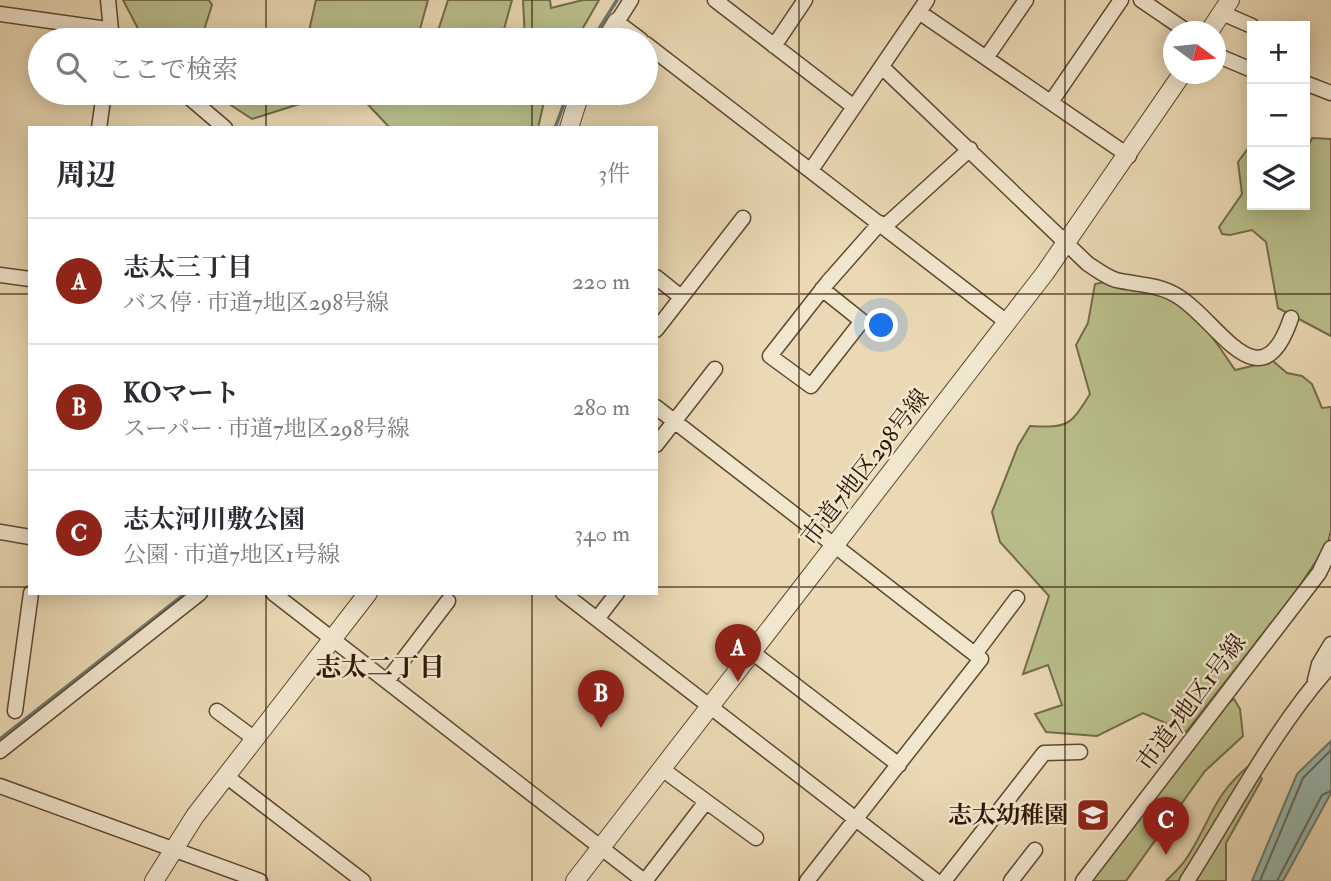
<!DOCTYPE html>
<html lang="ja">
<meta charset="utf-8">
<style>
:root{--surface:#fff;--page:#f2f2f3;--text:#2b2b33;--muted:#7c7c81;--line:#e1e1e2;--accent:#8f2418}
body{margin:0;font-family:"IM FELL Double Pica","Noto Serif JP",serif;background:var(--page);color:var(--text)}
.controls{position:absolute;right:21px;top:21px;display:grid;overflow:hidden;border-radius:0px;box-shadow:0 4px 18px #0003}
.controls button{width:63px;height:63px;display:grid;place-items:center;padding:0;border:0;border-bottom:2px solid var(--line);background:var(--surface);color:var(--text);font:35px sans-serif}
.compass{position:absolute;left:1163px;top:21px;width:63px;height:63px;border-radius:50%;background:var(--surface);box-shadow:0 4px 18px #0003;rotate:105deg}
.you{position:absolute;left:882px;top:326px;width:24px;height:24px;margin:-18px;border:5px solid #fff;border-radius:50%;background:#1a73e8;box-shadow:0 0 0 10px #1a73e833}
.badge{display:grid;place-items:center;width:46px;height:46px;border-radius:50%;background:var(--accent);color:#fff;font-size:23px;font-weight:700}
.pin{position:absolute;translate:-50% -58px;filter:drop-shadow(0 2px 4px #0008)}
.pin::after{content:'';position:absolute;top:37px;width:24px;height:21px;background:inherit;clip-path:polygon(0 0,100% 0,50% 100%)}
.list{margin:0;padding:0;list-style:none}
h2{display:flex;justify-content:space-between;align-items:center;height:91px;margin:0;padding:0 28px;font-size:30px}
h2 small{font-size:23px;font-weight:400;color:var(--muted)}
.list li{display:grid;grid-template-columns:46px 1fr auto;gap:21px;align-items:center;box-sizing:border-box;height:126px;padding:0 28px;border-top:2px solid var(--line)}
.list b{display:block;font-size:26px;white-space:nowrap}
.list p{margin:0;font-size:23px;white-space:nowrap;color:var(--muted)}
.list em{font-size:23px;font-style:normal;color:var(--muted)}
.icon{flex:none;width:38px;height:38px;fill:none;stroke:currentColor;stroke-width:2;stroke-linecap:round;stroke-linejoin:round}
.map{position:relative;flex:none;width:1331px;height:881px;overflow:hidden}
.search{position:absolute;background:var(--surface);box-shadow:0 4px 18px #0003;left:28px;top:28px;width:630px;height:77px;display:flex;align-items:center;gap:18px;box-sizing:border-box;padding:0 24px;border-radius:38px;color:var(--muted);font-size:26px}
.panel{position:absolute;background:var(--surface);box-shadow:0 4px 18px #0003;left:28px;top:126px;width:630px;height:469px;border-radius:0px}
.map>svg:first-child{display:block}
.green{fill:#b9bf8b;stroke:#746b48;stroke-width:2}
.water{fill:#98b9b2;stroke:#6e786c;stroke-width:2}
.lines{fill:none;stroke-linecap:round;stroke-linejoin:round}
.shore{stroke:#63685b;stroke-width:2}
.stream{stroke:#6e786c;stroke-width:3.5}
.minor-casing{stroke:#5d4830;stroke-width:17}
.tertiary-casing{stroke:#5d4830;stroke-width:20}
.minor{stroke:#f1e6ce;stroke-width:14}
.tertiary{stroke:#f1e6ce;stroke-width:18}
.grid{fill:none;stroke:#2e1704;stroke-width:2;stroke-opacity:0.55}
.labels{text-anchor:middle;stroke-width:5;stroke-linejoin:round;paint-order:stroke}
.street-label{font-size:24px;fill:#2e1704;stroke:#f1e6ce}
.poi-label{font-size:24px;font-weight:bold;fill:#2e1704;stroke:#f1e6ce;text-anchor:end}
.neighbourhood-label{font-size:26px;font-weight:bold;fill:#2e1704;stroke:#f1e6ce}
</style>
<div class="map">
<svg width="1331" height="881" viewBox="0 0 1331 881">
<rect width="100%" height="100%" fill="#ead9b4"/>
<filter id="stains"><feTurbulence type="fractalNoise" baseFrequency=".00286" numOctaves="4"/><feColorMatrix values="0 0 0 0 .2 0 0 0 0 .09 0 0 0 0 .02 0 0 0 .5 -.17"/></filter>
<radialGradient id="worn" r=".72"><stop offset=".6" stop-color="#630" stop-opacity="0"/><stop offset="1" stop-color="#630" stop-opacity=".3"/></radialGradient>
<!-- green -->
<path class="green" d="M123 0H209L212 5 204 30 187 40H144Z
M316 0H428L417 40H307Z
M448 0H512L501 40H435Z
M523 0H550L551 8 583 0H599L576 40H525Z
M221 93H334L252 119 217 96Z
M357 93H404L415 102 418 93H546L538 128H390Z
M1312 138 1331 139V336L1278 308 1266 242 1252 230 1230 235 1222 234 1219 227 1242 194 1238 162 1252 143V205H1305V154Z
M1105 282C1124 286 1145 289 1164 296 1195 307 1217 344 1235 370L1273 361 1287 373 1302 376 1312 384 1322 408 1331 407V530L1328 543 1297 590 1186 732 1143 713 1097 736 1046 732 1035 714 1062 705 1048 665 1023 674 1049 596 1000 542 992 512 1018 446 1030 426C1068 428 1070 426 1090 394L1076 345 1088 323 1095 284Z
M1234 699 1240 709 1243 736 1205 771 1126 881H1081L1185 736Z
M1251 764 1262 779 1226 843V881H1166C1174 873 1183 865 1188 856 1213 817 1212 796 1251 764Z"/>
<!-- water -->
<path class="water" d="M1331 741V793L1283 881H1252L1297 774Z"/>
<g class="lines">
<!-- shore -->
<path class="shore" d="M1260 881 1303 778 1331 750
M1277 881 1322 795 1331 791"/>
<!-- stream -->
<path class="stream" d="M592 40 617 0
M555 128 568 93
M0 739 186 593"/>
<defs>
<path id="minor" d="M108 0 112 40
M631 0 617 22 641 40
M715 0 854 107
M1141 0 1188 32
M919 12 1129 156
M1222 13 1252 26
M0 14 100 28 122 40
M646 44 1008 323
M774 46 805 0
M1216 55 1252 70
M986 58 1026 0
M882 67 1088 264C1096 269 1106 277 1116 280 1138 285 1159 284 1179 297 1218 321 1261 408 1291 318
M1305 83 1331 93
M184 93 225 128
M1051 102 1121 0
M99 128 104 93
M811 170 927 0
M884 227 970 149
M0 275 30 279
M656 277 681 297
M822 289 862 321 811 386 770 356 828 282 880 223
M656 330 743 218
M656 407 981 659 807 881
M656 445 715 369
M0 532 30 537
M273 593 644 881
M563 593 936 881
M597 619 617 593
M752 652 899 765
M975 654 1017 598
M1315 680 1319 664 1331 644
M387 681 448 601
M15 711 31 593
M217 711 255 739
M0 751 200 593
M662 769 756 838
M226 776 363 881
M0 786 260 881
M645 881 705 803
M944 881 1044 753 1080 752
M1011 881 1035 850
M1083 881 1319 573 1331 548
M1187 881C1233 809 1274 729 1331 665"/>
<path id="tertiary" d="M1209 32 1230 0
M606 40 617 22
M569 128 580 93
M154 881 195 816 368 593
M575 881 1045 273 1182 74"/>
</defs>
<!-- minor casing -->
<use href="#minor" class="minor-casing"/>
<!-- tertiary casing -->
<use href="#tertiary" class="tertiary-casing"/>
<!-- minor -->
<use href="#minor" class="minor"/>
<!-- tertiary -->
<use href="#tertiary" class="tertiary"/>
</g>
<!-- grid -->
<path class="grid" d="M266 0V40M532 0V40M799 0V881M1065 0V881M266 93V128M532 93V128M0 294H30M656 294H1331M0 587H30M656 587H1331M266 593V881M532 593V881"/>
<!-- icons -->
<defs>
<symbol id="school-square" viewBox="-11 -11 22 22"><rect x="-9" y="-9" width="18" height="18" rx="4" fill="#8f2418" stroke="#f1e6ce"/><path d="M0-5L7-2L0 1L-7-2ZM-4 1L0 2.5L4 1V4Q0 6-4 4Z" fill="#fff"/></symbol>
</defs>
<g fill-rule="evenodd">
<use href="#school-square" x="1074" y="796" width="38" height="38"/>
</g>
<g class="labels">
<!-- street labels -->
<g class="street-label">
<text transform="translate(865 467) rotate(-52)" y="8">市道7地区298号線</text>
<text transform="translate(1191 702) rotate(-53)" y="8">市道7地区1号線</text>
</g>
<!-- poi labels -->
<g class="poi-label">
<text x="1068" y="823">志太幼稚園</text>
</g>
<!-- neighbourhood labels -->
<g class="neighbourhood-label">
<text x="380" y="676">志太二丁目</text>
</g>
</g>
<rect width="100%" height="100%" filter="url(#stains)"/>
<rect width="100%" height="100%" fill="url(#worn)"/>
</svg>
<div class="controls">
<button>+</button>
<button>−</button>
<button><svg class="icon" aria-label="layers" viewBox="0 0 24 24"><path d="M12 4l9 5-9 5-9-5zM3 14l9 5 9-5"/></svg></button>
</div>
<svg class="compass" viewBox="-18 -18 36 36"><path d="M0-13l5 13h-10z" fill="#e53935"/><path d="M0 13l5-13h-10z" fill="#7c7c81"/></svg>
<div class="you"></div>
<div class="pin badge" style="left:738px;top:682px">A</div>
<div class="pin badge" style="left:601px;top:728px">B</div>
<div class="pin badge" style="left:1166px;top:855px">C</div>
<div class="search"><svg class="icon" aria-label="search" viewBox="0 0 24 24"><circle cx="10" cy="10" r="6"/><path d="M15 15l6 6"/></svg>ここで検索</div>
<section class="panel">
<h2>周辺<small>3件</small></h2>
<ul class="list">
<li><span class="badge">A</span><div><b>志太三丁目</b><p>バス停 · 市道7地区298号線</p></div><em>220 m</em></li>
<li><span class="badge">B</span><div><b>KOマート</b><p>スーパー · 市道7地区298号線</p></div><em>280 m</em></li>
<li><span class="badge">C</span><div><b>志太河川敷公園</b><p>公園 · 市道7地区1号線</p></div><em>340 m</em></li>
</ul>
</section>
</div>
